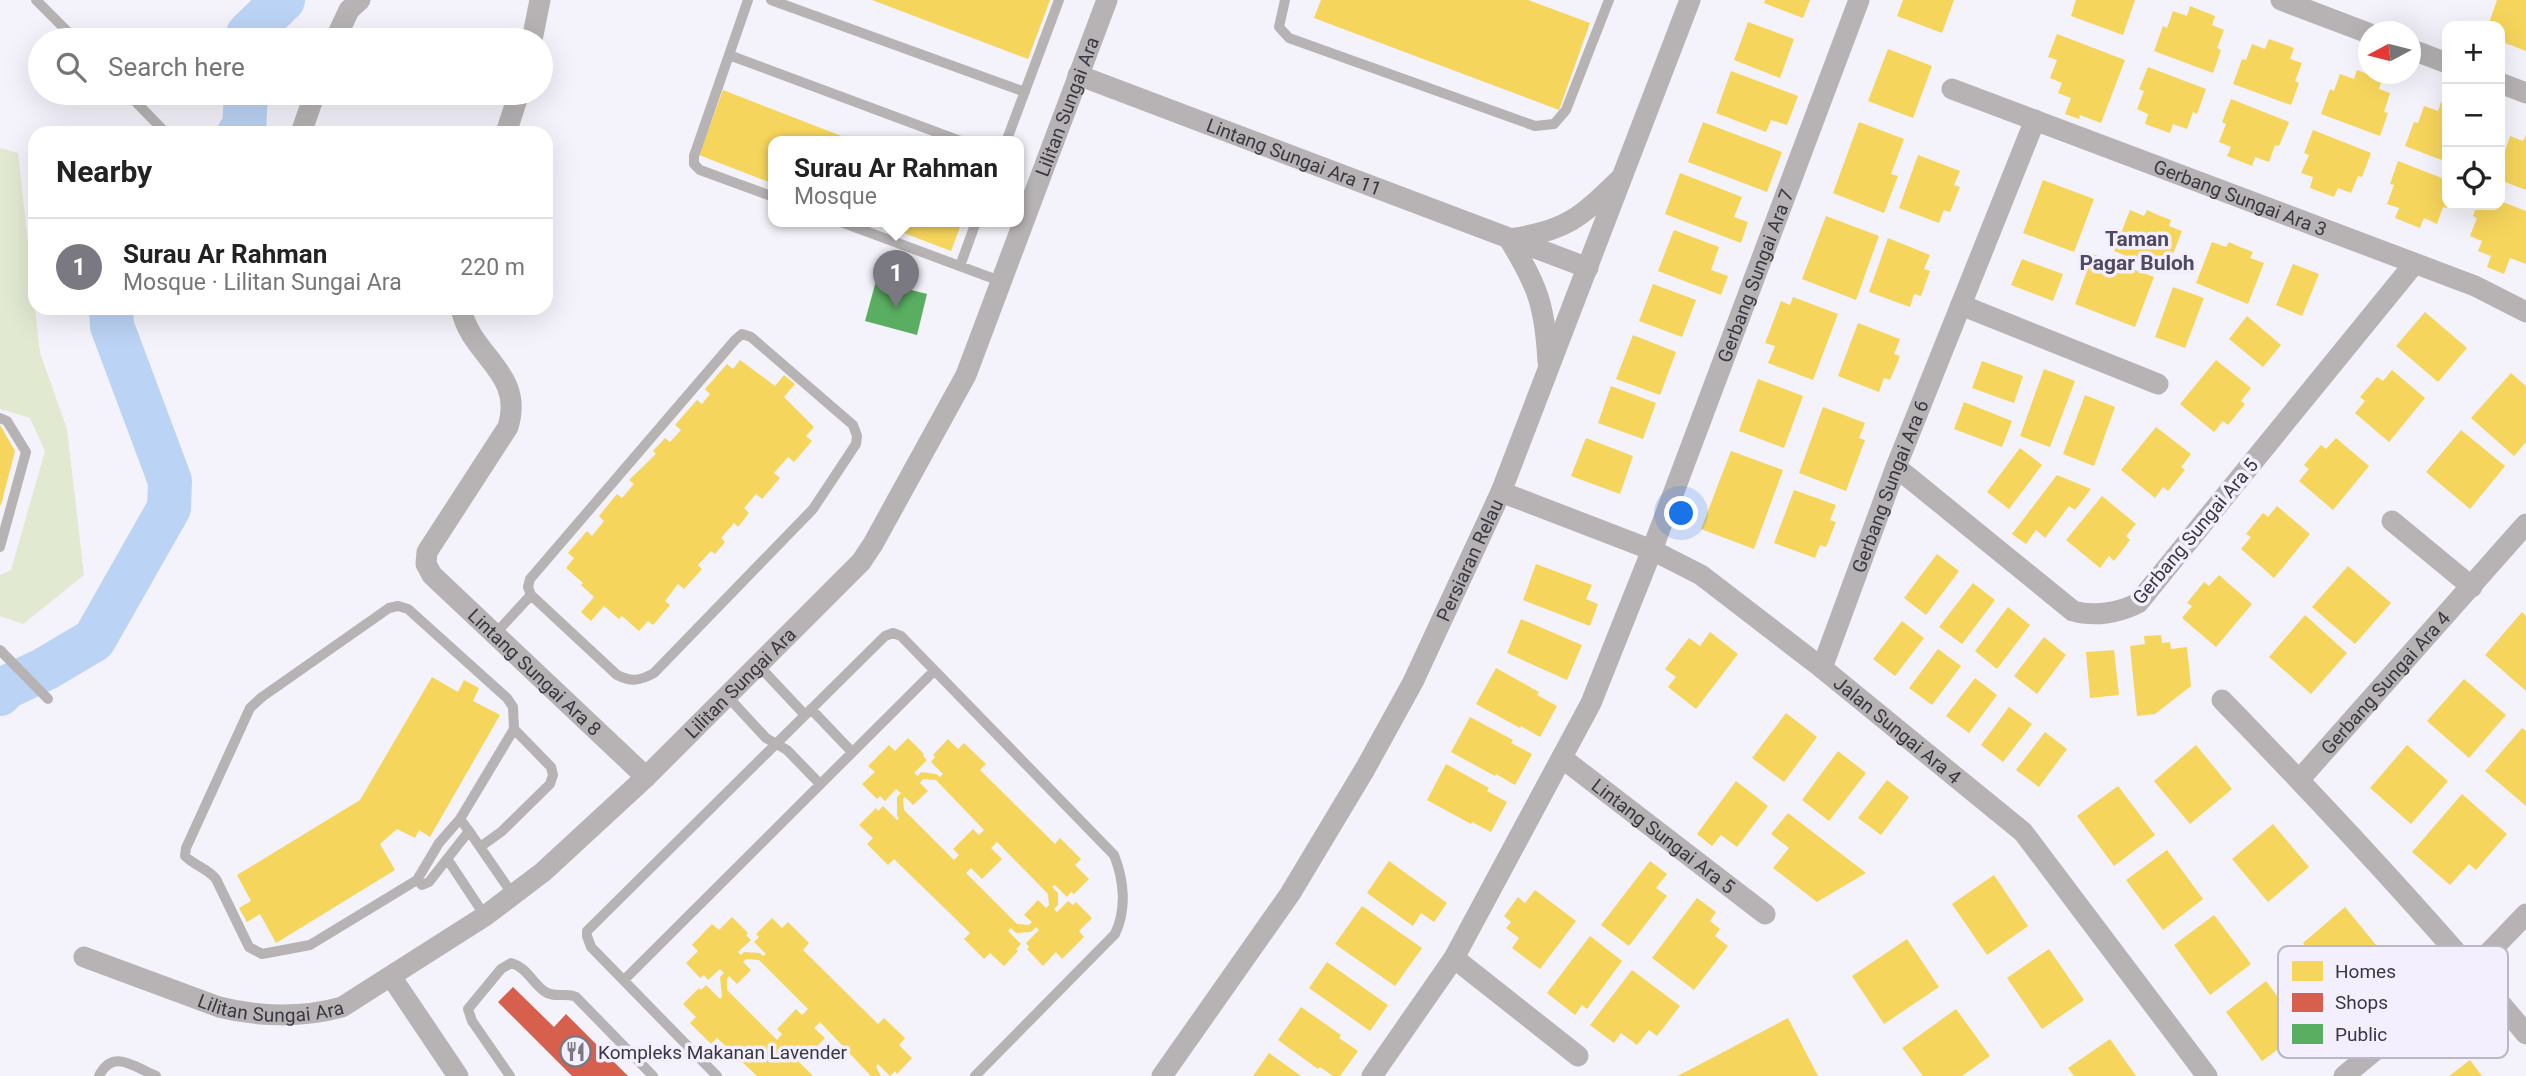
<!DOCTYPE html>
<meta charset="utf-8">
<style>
:root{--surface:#fff;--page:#f6f6f6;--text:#222;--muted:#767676;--line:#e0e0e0;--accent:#7a7881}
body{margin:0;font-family:Roboto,sans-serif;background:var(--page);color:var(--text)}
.controls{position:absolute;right:21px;top:21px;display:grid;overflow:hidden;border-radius:14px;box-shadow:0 7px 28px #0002}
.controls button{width:63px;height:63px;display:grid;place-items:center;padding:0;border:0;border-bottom:2px solid var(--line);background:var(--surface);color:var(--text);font:35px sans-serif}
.compass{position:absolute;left:2358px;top:21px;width:63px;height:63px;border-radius:50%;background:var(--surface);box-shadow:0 7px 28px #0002;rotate:263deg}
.you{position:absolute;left:1682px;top:514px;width:24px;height:24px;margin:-18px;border:5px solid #fff;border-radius:50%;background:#1a73e8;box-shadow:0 0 0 10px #1a73e833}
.badge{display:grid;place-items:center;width:46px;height:46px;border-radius:50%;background:var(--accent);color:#fff;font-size:23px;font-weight:700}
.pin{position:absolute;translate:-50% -58px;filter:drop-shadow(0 2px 4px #0008)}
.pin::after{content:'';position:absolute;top:37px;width:24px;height:21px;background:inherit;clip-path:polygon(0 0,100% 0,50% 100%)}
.popup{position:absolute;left:768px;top:136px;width:256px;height:91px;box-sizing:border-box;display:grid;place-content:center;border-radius:14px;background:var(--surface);filter:drop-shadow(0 2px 5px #0005);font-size:23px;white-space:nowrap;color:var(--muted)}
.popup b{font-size:26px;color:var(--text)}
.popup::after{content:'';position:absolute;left:50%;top:100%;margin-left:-14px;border:14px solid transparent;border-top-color:var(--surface)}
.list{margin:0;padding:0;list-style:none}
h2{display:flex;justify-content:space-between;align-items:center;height:91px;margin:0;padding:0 28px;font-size:30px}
h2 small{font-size:23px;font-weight:400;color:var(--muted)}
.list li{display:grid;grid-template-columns:46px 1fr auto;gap:21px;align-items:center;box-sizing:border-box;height:98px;padding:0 28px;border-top:2px solid var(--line)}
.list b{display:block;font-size:26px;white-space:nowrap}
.list p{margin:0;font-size:23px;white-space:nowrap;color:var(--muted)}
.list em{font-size:23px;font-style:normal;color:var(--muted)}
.icon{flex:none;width:38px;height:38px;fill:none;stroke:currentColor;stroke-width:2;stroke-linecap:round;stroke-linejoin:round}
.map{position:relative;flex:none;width:2526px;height:1076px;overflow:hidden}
.search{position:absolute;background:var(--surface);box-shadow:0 7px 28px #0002;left:28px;top:28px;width:525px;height:77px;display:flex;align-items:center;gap:18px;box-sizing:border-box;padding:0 24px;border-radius:38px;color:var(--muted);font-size:26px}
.panel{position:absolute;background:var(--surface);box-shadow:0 7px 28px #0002;left:28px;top:126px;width:525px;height:189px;border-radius:21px}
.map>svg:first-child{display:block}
.green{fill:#e1e9d1}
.homes{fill:#f6d55c;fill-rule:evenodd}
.shops{fill:#d6604d}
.public{fill:#5aae61}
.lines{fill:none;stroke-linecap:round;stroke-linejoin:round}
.river{stroke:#bbd3f4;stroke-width:44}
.lane{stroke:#b7b3b4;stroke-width:10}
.street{stroke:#b7b3b4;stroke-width:21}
.labels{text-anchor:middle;stroke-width:7;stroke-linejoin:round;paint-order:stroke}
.street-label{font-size:19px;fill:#393740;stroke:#f3effe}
.poi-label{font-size:19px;fill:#393740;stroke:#f3effe;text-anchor:start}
.neighbourhood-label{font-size:21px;font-weight:bold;fill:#504a5f;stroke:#f3effe}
.key{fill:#f3effe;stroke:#bbb8c5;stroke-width:2}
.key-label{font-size:19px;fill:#393740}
</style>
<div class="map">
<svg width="2526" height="1076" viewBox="0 0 2526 1076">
<rect width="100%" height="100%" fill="#f4f2fa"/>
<!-- green -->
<path class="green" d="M0 148 18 153 40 353 67 429 84 575 23 624 0 616V575L11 570 45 451 30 418 0 409Z"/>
<!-- homes -->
<path class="homes" d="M872 0H1050L1028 59Z
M1321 0H1528L1590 23 1559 110 1314 18Z
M1765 0H1810L1803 18 1764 3Z
M1903 0H1954L1942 33 1897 16Z
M2076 0H2135L2123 35 2071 16Z
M2497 0H2526V51L2500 41V26H2488Z
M2190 6 2215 16 2212 25 2224 30 2217 48 2221 50 2213 73 2154 51 2163 26 2167 28 2173 11 2187 16Z
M1748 22 1794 39 1780 78 1734 60Z
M2057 34 2125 60 2101 123 2080 115 2079 119 2065 114 2071 98 2058 93 2062 83 2050 78 2057 60 2048 57Z
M2269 39 2294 48 2290 59 2302 63 2295 81 2299 83 2291 105 2233 84 2242 59 2246 60 2252 44 2265 49Z
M1888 49 1932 66 1913 118 1868 101Z
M2148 67 2206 89 2197 114 2193 112 2187 129 2173 124 2170 133 2145 124 2148 114 2137 109 2144 91 2139 89Z
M2357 70 2382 79 2379 89 2390 93 2384 112 2388 113 2380 136 2321 114 2330 89 2334 91 2340 74 2354 79Z
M1731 71 1798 96 1787 125 1771 120 1766 132 1716 113Z
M723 90 857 142H774V184L699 155Z
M2231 99 2289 122 2279 146 2275 145 2269 162 2255 157 2252 166 2227 156 2231 147 2219 142 2226 124 2222 122Z
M2441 102 2447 104V162L2405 146 2414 122 2418 123 2424 106 2438 111Z
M1703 122 1782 152 1767 192 1688 162Z
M1859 122 1904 139 1891 174 1898 176 1884 213 1833 193Z
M2313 130 2371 153 2362 177 2358 176 2351 193 2338 188 2334 197 2310 188 2313 177 2301 173 2309 155 2304 153Z
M2526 135V190L2500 180V152L2504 154 2510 136 2523 141Z
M1918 155 1960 171 1954 185 1960 187 1950 212 1944 210 1939 223 1899 208Z
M2398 161 2447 180 2449 205 2447 208 2443 207 2437 224 2424 218 2420 228 2395 218 2399 208 2387 204 2394 185 2390 184Z
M1680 173 1742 197 1734 217 1748 222 1741 243 1665 214Z
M2043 180 2094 199 2074 252 2023 233Z
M2500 201 2526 211V264L2510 258 2504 274 2487 267 2491 256 2478 251 2482 241 2470 236 2477 218 2473 216 2477 205H2500Z
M2130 210 2144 216 2147 210 2158 215 2171 220 2169 226 2182 231 2166 272 2114 251Z
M1826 216 1879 236 1856 300 1802 279Z
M875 222H962L951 251Z
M1674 230 1719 247 1711 270 1728 276 1721 295 1658 271Z
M1888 238 1930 255 1924 269 1930 271 1921 296 1914 294 1910 307 1869 292Z
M2212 242 2226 247 2229 242 2240 247 2253 252 2250 258 2264 263 2248 304 2196 283Z
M2093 254 2154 277 2135 327 2075 304Z
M2022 259 2063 274 2053 301 2011 285Z
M2293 264 2319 274 2302 316 2276 305Z
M1653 284 1696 300 1682 337 1639 321Z
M2173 287 2204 298 2185 348 2155 337Z
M1793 297 1838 314 1813 380 1768 363 1775 346 1765 343 1781 301 1790 305Z
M2425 312 2467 348 2438 382 2396 346Z
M2247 316 2281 345 2263 367 2229 339Z
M1858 323 1900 339 1894 354 1900 356 1890 380 1884 378 1879 392 1838 376Z
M1633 335 1676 352 1660 395 1616 379Z
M740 360 775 386 784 375 795 384 784 397 814 427 806 436 812 441 794 462 788 457 774 473 780 478 762 499 756 494 744 508 749 513 738 527 734 523 721 538 725 542 715 554 711 551 698 565 702 569 684 589 678 584 665 601 670 605 653 625 648 621 639 631 622 616 619 619 604 606 591 621 581 612 594 597 581 585 583 583 566 568 574 558 568 553 587 531 592 536 604 521 599 516 617 494 622 498 634 484 629 480 656 454 653 451 665 438 670 442 681 430 675 425 697 400 702 404 710 394 705 389 727 364 733 369Z
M2216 360 2251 388 2241 401 2245 404 2228 425 2223 421 2214 432 2180 404Z
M1982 361 2023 376 2014 403 1972 388Z
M2044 369 2075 381 2050 447 2020 436Z
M2392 370 2425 398 2389 442 2355 413 2365 401 2360 397 2377 377 2383 381Z
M2511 373 2526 386V442L2514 456 2471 418Z
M1758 379 1803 396 1784 448 1739 431Z
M1611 386 1656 403 1643 439 1598 423Z
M2085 395 2115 407 2094 466 2063 454Z
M1964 402 2012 421 2002 447 1954 429Z
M1823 407 1865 423 1859 438 1865 440 1846 491 1799 473Z
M0 425 15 451 1 505H0Z
M2156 427 2191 454 2181 467 2185 470 2168 491 2163 487 2155 498 2121 470Z
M2461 430 2505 466 2470 509 2426 472Z
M1586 438 1633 456 1620 494 1571 476Z
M2336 438 2369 466 2333 510 2299 481 2309 469 2304 465 2321 445 2326 449Z
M2020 448 2042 465 2009 509 1987 492Z
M1731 451 1783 470 1754 549 1701 529Z
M2057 475 2091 489 2075 510 2069 506 2045 538 2036 530 2026 544 2012 534Z
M1794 490 1836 505 1830 520 1836 522 1826 547 1820 545 1815 558 1774 543Z
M2102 496 2136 524 2126 536 2130 540 2114 561 2109 556 2100 568 2066 540Z
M2277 506 2310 534 2274 578 2241 549 2251 537 2246 534 2263 513 2268 517Z
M1937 554 1959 571 1926 615 1904 598Z
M1536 564 1592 585 1586 599 1598 604 1590 626 1523 600Z
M2348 566 2391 603 2355 644 2312 607Z
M2219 575 2252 604 2216 647 2182 618 2192 606 2187 603 2204 582 2209 586Z
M1973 583 1995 600 1962 644 1939 627Z
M2008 607 2030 625 1997 669 1975 651Z
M2522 612 2526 616V691L2485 655Z
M2305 615 2347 653 2311 694 2269 657Z
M1521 619 1582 645 1567 680 1507 653Z
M1902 621 1924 638 1895 676 1873 659Z
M1710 632 1738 654 1696 709 1668 687 1676 677 1665 669 1689 638 1700 646Z
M2161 635 2162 643 2170 642 2171 649 2187 647 2191 686 2155 714 2137 716 2130 646 2145 644 2144 636Z
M2044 637 2066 655 2037 694 2014 676Z
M1938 649 1961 666 1932 705 1909 688Z
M2114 650 2119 695 2090 698 2086 652Z
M1496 668 1539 692 1537 695 1557 706 1540 737 1521 726 1520 728 1476 704Z
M432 677 458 692 464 680 479 688 473 701 500 715 430 837 419 830 415 838 397 829 380 844 395 870 276 943 260 914 247 922 239 908 251 901 237 875 360 800Z
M1975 678 1997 695 1969 733 1946 716Z
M2464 679 2506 715 2469 758 2427 721Z
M2009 707 2032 724 2003 762 1981 745Z
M1786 713 1817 737 1784 782 1752 758Z
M1470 717 1513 740 1511 743 1532 754 1515 785 1496 774 1495 776 1451 752Z
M2522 728 2526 731V806L2485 771Z
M2045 732 2067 749 2039 787 2016 770Z
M908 738 924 754 923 756 927 760 914 773 918 776 921 772 936 774 940 777 943 774 931 762 935 757 933 755 948 739 958 749 964 743 986 764 980 770 1055 844 1060 838 1081 859 1075 865 1089 879 1074 894 1071 892 1067 897 1055 885 1052 887 1058 893V905L1054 909 1057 912 1068 901 1073 905 1076 902 1092 918 1079 931 1084 937 1062 959 1056 952 1043 966 1027 949 1029 947 1026 943 1039 930 1036 927 1031 932 1016 933 1011 928 1008 931 1021 944 1016 949 1018 951 1004 966 990 953 984 959 964 939 970 933 894 859 888 865 867 844 873 838 859 825 876 808 878 811 883 806 897 820 899 818 897 816V797L901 793 896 789 885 801 880 796 877 799 862 784 875 772 868 766 889 745 895 751ZM923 779 936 780 984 830 979 835 973 829 953 849 959 855 954 860 904 810 903 799 905 797 913 805 928 791 920 783ZM997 842 1048 894 1049 905 1046 908 1038 900 1024 915 1032 922 1029 925 1017 924 966 873 971 868 982 879 1002 859 991 848Z
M2196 745 2232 789 2190 824 2154 781Z
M2407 745 2448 781 2411 824 2370 788Z
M1838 751 1866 773 1829 821 1802 800Z
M1446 764 1489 788 1487 791 1507 802 1491 832 1472 822 1471 824 1427 800Z
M1887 780 1909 797 1881 835 1858 818Z
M1736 781 1768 806 1737 847 1721 835 1712 846 1697 834Z
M2118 786 2155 835 2114 866 2077 816Z
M2462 794 2507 834 2476 870 2469 864 2450 885 2412 852Z
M1788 813 1866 873 1817 902 1773 868 1789 848 1771 834Z
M2273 824 2309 867 2268 902 2232 859Z
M2167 850 2203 899 2163 930 2126 880Z
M1389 861 1447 903 1434 922 1421 913 1413 926 1367 893Z
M1650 861 1667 874 1656 888 1667 896 1629 946 1601 925Z
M1994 875 2028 926 1987 955 1952 904Z
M1535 890 1576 921 1540 969 1512 948 1519 938 1506 928 1511 922 1504 916 1518 897 1525 903Z
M1697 898 1716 912 1710 921 1720 929 1715 936 1728 946 1694 990 1652 958Z
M1362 906 1422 948 1395 986 1335 944Z
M2345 907 2381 951 2339 986 2303 943Z
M2214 915 2251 964 2210 995 2174 945Z
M732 917 748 933 746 935 751 940 738 952 741 955 744 952 760 953 763 956 766 954 754 942 759 937 756 934 772 918 782 928 788 922 809 943 803 950 878 1024 884 1018 905 1038 899 1045 912 1058 897 1074 895 1071 890 1076 878 1064 876 1067 881 1076H871L820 1022 814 1028 825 1038 806 1058 794 1047 789 1052 813 1076H757L717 1038 711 1044 690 1023 696 1017 683 1004 699 988 701 990 706 985 720 999 722 997 720 977 724 973 720 969 708 980 704 975 700 978 686 963 698 951 692 945 712 924 719 930ZM746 959 759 960 808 1009 802 1015 796 1009 777 1029 782 1034 777 1040 727 990V979L729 976 737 984 751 970 743 962Z
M1590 936 1622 961 1587 1009 1582 1005 1575 1015 1547 993Z
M1907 939 1939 987 1884 1024 1852 976Z
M2049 949 2084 1000 2042 1029 2007 978Z
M1327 962 1388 1005 1370 1031 1309 988Z
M1632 970 1680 1006 1657 1036 1649 1030 1637 1045 1621 1033 1614 1043 1590 1025Z
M2266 981 2303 1031 2262 1061 2226 1012Z
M1301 1007 1341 1035 1339 1038 1358 1051 1340 1076H1333L1320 1067 1318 1069 1278 1040Z
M1956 1009 1990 1056 1962 1076H1923L1902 1048Z
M1788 1018 1818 1076H1677L1691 1069Z
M2110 1039 2136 1076H2074L2068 1068Z
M1269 1053 1301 1076H1253Z
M2470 1060 2482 1076H2449Z"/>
<!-- shops -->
<path class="shops" d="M513 987 554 1027 566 1014 628 1076H572L498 1002Z"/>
<!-- public -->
<path class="public" d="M876 281 927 294 917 335 865 321Z"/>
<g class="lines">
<!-- river -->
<path class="river" d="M248 40V34L283 0
M239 133 244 130 246 93
M0 694 5 688 45 669 94 640 169 508 170 481 112 326 111 308"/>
<!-- lane -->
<path class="lane" d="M36 0 76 40
M748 0 694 156V164L700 170 774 197
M771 0 1025 92
M1285 0 1279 27 1289 38 1535 126 1554 124 1566 110 1609 0
M729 55 963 142
M127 93 166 133
M1006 142 1059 0
M841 222 1000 281
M960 266 976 222
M742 334 751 337 853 425 857 436 856 444 813 509 654 673C640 681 631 682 617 675L531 595 528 587 530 579 735 340Z
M0 418 7 421 26 452 0 547
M495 634 531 595
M0 650 48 699
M759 666 805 715
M728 697 766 738 787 750 820 784
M811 709 852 752
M469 831 513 895
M480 847 501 832 550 784 553 775 551 767 514 729 513 707 507 698 408 609 398 606 389 608 262 697 250 708 186 848 185 856C195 866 207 868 216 879L249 947 262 954 310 945 417 880 422 885 429 882 469 831 460 819 514 729
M448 860 485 916
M417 880 439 843 460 819
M624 980 934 671
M99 1076C113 1048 134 1067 156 1076
M510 1076 472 1021 468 1009 501 969 511 963C526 967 532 982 544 991 554 999 566 992 576 997L653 1076
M717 1076 591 947 587 936V931L885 636 893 633 901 636 1114 855C1124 880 1127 909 1115 934L975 1076"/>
<!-- street -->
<g class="street">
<path d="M2281 0 2368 33"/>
<path d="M335 40 349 10 360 0"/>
<path d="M532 40 540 0"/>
<path d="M2410 49 2447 63"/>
<path id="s1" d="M1078 75 1588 268"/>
<path d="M2500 83 2526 93"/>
<path id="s2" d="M1952 89 2475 286 2526 312"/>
<path d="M301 133 315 93"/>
<path d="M506 133 519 93"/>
<path d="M1961 305 2158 384"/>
<path id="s3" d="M461 308C470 356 525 372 508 427L427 552 426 564 432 575 646 777"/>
<path d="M1548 362C1545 306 1538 286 1509 239 1566 231 1580 218 1620 179"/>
<path d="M1896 467 2073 611C2094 617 2119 613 2138 603L2414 264"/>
<path id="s4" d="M1501 492 1652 550 1701 575 1822 668 2023 832 2207 1076"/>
<path d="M2392 521 2472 587"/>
<path id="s5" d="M1822 668 1896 467 2035 120"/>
<path d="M2222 700C2327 808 2430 918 2526 1034"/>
<path id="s6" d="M1562 758 1765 914"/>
<path id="s7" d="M2299 780 2526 524"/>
<path id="s8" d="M84 957 219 1007C258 1017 303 1018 342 1007L485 916 543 872 646 777 861 562 873 544 966 375 1107 0"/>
<path d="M1454 958 1578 1056"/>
<path d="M392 978 458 1076"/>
<path id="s9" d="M1162 1076 1290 894 1365 769 1413 682 1501 492 1690 0"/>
<path id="s10" d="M1372 1076 1454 958 1591 703 1652 550 1859 0"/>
<path d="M2344 1076 2473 969 2526 914"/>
</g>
</g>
<!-- icons -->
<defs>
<symbol id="restaurant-ring" viewBox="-11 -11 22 22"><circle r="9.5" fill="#f3effe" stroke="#7a7881" stroke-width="1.5"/><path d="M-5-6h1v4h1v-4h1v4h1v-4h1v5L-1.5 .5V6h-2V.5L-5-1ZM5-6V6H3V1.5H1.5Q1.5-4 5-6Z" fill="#7a7881"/></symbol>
</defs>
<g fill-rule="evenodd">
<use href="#restaurant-ring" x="558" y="1034" width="35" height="35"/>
</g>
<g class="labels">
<!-- street labels -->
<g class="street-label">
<text dy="7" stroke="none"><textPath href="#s8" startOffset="1456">Lilitan Sungai Ara</textPath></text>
<text dy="7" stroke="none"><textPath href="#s1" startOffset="231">Lintang Sungai Ara 11</textPath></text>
<text dy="7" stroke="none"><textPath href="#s2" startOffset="308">Gerbang Sungai Ara 3</textPath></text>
<text dy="7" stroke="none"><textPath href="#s10" startOffset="891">Gerbang Sungai Ara 7</textPath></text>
<text dy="7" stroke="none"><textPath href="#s5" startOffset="194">Gerbang Sungai Ara 6</textPath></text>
<text transform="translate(2195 531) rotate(-50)" y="7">Gerbang Sungai Ara 5</text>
<text dy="7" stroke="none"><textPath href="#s9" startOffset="602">Persiaran Relau</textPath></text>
<text dy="7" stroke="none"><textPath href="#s3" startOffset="448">Lintang Sungai Ara 8</textPath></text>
<text dy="7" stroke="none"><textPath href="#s8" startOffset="784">Lilitan Sungai Ara</textPath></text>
<text dy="7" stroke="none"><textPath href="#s7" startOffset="130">Gerbang Sungai Ara 4</textPath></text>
<text dy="7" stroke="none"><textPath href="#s4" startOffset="467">Jalan Sungai Ara 4</textPath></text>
<text dy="7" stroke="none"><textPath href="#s6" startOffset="128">Lintang Sungai Ara 5</textPath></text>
<text dy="7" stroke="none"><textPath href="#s8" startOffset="196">Lilitan Sungai Ara</textPath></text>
</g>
<!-- poi labels -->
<g class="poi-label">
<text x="598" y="1059">Kompleks Makanan Lavender</text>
</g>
<!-- neighbourhood labels -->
<g class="neighbourhood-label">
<text x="2137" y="246">Taman<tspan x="2137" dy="24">Pagar Buloh</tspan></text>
</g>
</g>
<!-- legend -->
<rect x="2278" y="946" width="230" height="112" rx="10" class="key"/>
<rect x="2292" y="961" width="31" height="20" fill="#f6d55c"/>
<rect x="2292" y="993" width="31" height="19" fill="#d6604d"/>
<rect x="2292" y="1024" width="31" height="20" fill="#5aae61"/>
<g class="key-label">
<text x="2335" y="978">Homes</text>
<text x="2335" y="1009">Shops</text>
<text x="2335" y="1041">Public</text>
</g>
</svg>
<div class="controls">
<button>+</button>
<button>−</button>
<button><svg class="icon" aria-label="locate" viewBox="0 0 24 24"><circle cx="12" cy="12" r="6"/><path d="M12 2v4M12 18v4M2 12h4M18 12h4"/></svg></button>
</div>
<svg class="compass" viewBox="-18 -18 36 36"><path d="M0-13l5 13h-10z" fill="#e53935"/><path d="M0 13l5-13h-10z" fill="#767676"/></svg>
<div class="you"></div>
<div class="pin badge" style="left:896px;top:308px">1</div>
<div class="popup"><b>Surau Ar Rahman</b>Mosque</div>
<div class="search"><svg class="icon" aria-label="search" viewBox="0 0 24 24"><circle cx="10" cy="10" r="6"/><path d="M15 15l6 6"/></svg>Search here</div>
<section class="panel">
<h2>Nearby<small></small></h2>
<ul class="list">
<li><span class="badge">1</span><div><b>Surau Ar Rahman</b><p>Mosque · Lilitan Sungai Ara</p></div><em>220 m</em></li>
</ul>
</section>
</div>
